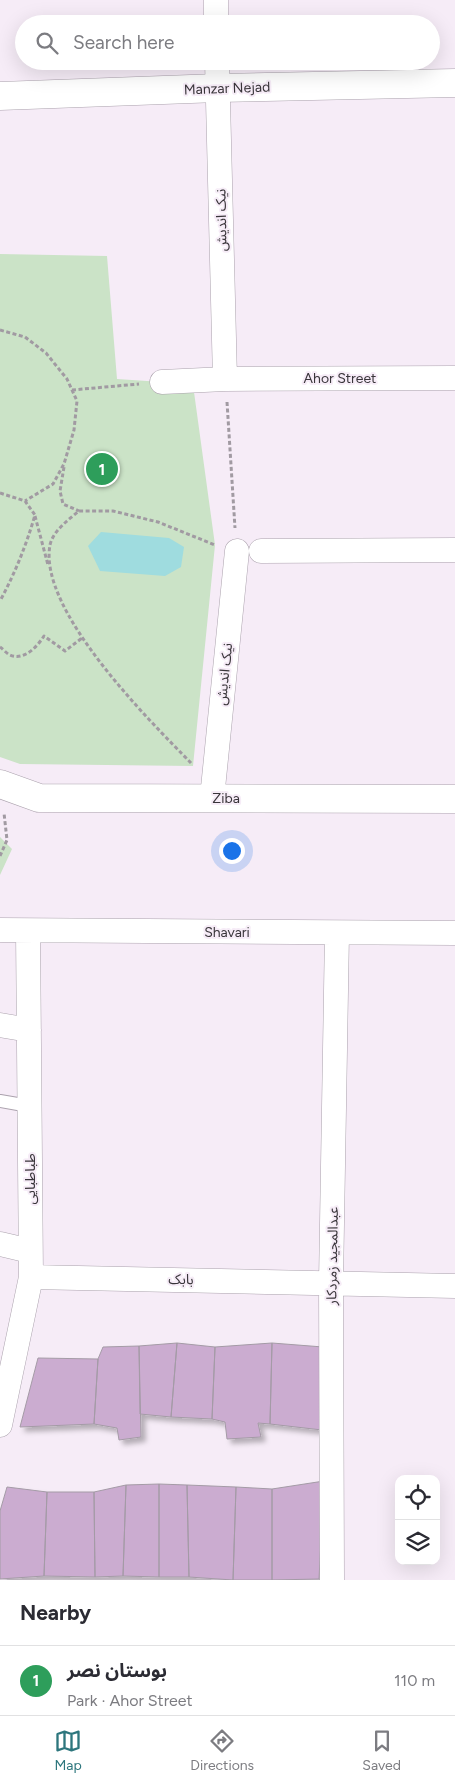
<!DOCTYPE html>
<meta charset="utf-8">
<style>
:root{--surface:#fff;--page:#f7f7f7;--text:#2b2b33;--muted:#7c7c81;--line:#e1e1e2;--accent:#2d767d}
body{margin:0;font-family:Figtree,"Noto Sans Arabic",sans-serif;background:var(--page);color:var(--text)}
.controls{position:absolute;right:15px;bottom:15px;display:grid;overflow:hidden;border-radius:10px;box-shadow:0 5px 20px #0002}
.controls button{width:45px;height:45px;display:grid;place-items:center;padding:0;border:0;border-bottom:1px solid var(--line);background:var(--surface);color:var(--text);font:25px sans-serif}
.you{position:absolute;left:231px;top:850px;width:18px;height:18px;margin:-12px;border:4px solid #fff;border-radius:50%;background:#1a73e8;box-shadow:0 0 0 8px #1a73e833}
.badge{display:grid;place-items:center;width:32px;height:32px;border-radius:50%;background:var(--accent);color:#fff;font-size:16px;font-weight:700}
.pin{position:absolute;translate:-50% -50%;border:2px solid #fff;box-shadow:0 1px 5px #0006}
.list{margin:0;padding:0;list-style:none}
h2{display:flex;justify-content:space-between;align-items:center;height:65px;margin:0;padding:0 20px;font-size:21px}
h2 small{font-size:16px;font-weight:400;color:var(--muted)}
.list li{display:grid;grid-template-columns:32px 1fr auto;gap:15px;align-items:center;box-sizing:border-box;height:70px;padding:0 20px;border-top:1px solid var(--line)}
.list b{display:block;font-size:19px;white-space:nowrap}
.list p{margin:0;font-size:16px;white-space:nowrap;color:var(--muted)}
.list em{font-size:16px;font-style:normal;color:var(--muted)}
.icon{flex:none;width:28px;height:28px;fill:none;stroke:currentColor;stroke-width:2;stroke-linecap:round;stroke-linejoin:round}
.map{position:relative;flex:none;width:455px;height:1580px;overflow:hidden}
.search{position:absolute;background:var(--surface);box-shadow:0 5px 20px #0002;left:15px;right:15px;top:15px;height:55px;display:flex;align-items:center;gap:12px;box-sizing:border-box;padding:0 18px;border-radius:28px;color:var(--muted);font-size:19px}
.sheet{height:135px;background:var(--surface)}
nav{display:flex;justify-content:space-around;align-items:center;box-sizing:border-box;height:70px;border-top:1px solid var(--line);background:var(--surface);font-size:14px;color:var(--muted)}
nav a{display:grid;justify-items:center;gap:2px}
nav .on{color:var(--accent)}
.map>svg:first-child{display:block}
.green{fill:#cbe3c7}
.water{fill:#9fdcdf}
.building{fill:#cbacd0;stroke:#a49ba6;filter:url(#shadow)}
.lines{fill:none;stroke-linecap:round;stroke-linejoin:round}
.service-casing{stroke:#aba2ad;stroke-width:14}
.minor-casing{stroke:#aba2ad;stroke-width:25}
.tertiary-casing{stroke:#aba2ad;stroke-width:29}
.path{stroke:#a19aa2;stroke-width:3;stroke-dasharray:4 2.5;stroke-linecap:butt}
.service{stroke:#fff;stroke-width:12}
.minor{stroke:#fff;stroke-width:24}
.tertiary{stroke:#fff;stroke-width:28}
.labels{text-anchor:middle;stroke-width:4;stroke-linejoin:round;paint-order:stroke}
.street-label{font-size:14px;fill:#39353a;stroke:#f6ecf7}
</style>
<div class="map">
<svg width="455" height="1580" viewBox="0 0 455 1580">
<defs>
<filter id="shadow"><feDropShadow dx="4.5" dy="4.5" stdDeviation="2.5" flood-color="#0004"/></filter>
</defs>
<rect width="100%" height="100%" fill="#f6ecf7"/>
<!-- green -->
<path class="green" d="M0 254 107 256 117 379 162 382 194 392 215 545 193 766 20 764 0 757Z
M0 837 12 849 0 875Z"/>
<!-- water -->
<path class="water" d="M101 532 169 538 184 547 181 567 165 576 100 571 88 546Z"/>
<!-- building -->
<path class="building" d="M177 1343 171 1417 140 1414 139 1346Z
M177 1343 215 1347 212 1419 171 1417Z
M272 1343 270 1424 258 1423 261 1437 227 1439 225 1422 212 1419 215 1347Z
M272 1343 323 1347 322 1430 270 1424Z
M139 1346 141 1437 119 1440 117 1428 94 1424 98 1359 103 1347Z
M38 1358 98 1359 94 1424 20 1427Z
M324 1481 319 1579 272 1580V1489Z
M159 1484V1577L123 1576 126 1485Z
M159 1484 187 1485 189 1577H159Z
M126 1485 123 1576 95 1577 94 1492Z
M187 1485 236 1487 233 1580 189 1577Z
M7 1487 47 1492 44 1576 0 1579V1511Z
M236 1487 272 1489V1580H233Z
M47 1492H94L95 1577 44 1576Z"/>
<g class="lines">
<defs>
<path id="service" d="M0 1101 29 1106"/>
<path id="minor" d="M216 0V24
M217 61 225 379
M162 382 225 379 455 378
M261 551 455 550
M212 798 237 551
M0 930 455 933
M0 1025 29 1030
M0 1244 30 1251
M31 1277 455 1286
M0 1425 31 1277 28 931
M332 1580 331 1282 337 933"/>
<path id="tertiary" d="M0 96 218 88 455 83
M0 784 39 798 455 799"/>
</defs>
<!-- service casing -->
<use href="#service" class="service-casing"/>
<!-- minor casing -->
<use href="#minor" class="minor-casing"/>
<!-- tertiary casing -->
<use href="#tertiary" class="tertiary-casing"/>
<!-- path -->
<path class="path" d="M0 330 25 337 46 353 67 379 77 401 74 430 64 464 53 484 25 501
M72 390 139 384
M227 402 235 528
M64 467 60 491 63 504 79 511
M0 493 25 501 35 515C26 546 15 573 0 601
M35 516 48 565
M0 647C3 649 7 654 10 655 24 661 37 647 44 636L65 651 82 638
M191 763C148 719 38 610 50 545 53 531 68 520 79 511H113L158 522 215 545
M0 856 7 840 4 813"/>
<!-- service -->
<use href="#service" class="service"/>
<!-- minor -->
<use href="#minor" class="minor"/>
<!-- tertiary -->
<use href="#tertiary" class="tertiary"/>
</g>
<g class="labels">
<!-- street labels -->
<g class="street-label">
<text transform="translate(227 88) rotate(-2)" y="5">Manzar Nejad</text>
<text transform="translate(221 220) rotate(-91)" y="5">نیک اندیش</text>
<text x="340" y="383">Ahor Street</text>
<text transform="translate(224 674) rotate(-84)" y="5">نیک اندیش</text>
<text x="226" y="803">Ziba</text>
<text x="227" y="937">Shavari</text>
<text transform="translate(30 1179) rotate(-90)" y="5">طباطبایی</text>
<text transform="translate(332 1256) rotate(-89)" y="5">عبدالمجید زمردکار</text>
<text transform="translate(181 1279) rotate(1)" y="5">بابک</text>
</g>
</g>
</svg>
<div class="controls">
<button><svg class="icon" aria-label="locate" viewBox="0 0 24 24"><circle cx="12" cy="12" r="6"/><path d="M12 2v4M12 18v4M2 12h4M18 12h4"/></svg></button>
<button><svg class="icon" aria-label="layers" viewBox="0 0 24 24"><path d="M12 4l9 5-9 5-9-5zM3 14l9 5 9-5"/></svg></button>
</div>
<div class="you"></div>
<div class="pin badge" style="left:102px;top:469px;background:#2e9e5b">1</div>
<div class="search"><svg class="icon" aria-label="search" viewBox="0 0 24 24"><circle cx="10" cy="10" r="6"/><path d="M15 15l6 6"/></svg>Search here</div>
</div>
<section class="sheet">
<h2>Nearby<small></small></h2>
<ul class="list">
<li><span class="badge" style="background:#2e9e5b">1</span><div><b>بوستان نصر</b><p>Park · Ahor Street</p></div><em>110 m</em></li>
</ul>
</section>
<nav>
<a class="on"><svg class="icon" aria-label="map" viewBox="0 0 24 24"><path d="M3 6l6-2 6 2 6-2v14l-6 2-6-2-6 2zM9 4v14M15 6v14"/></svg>Map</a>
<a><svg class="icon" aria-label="directions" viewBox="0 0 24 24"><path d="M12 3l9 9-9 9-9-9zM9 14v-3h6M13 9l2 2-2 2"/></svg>Directions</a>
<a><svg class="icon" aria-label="saved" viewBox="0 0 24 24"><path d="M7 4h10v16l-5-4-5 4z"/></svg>Saved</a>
</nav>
